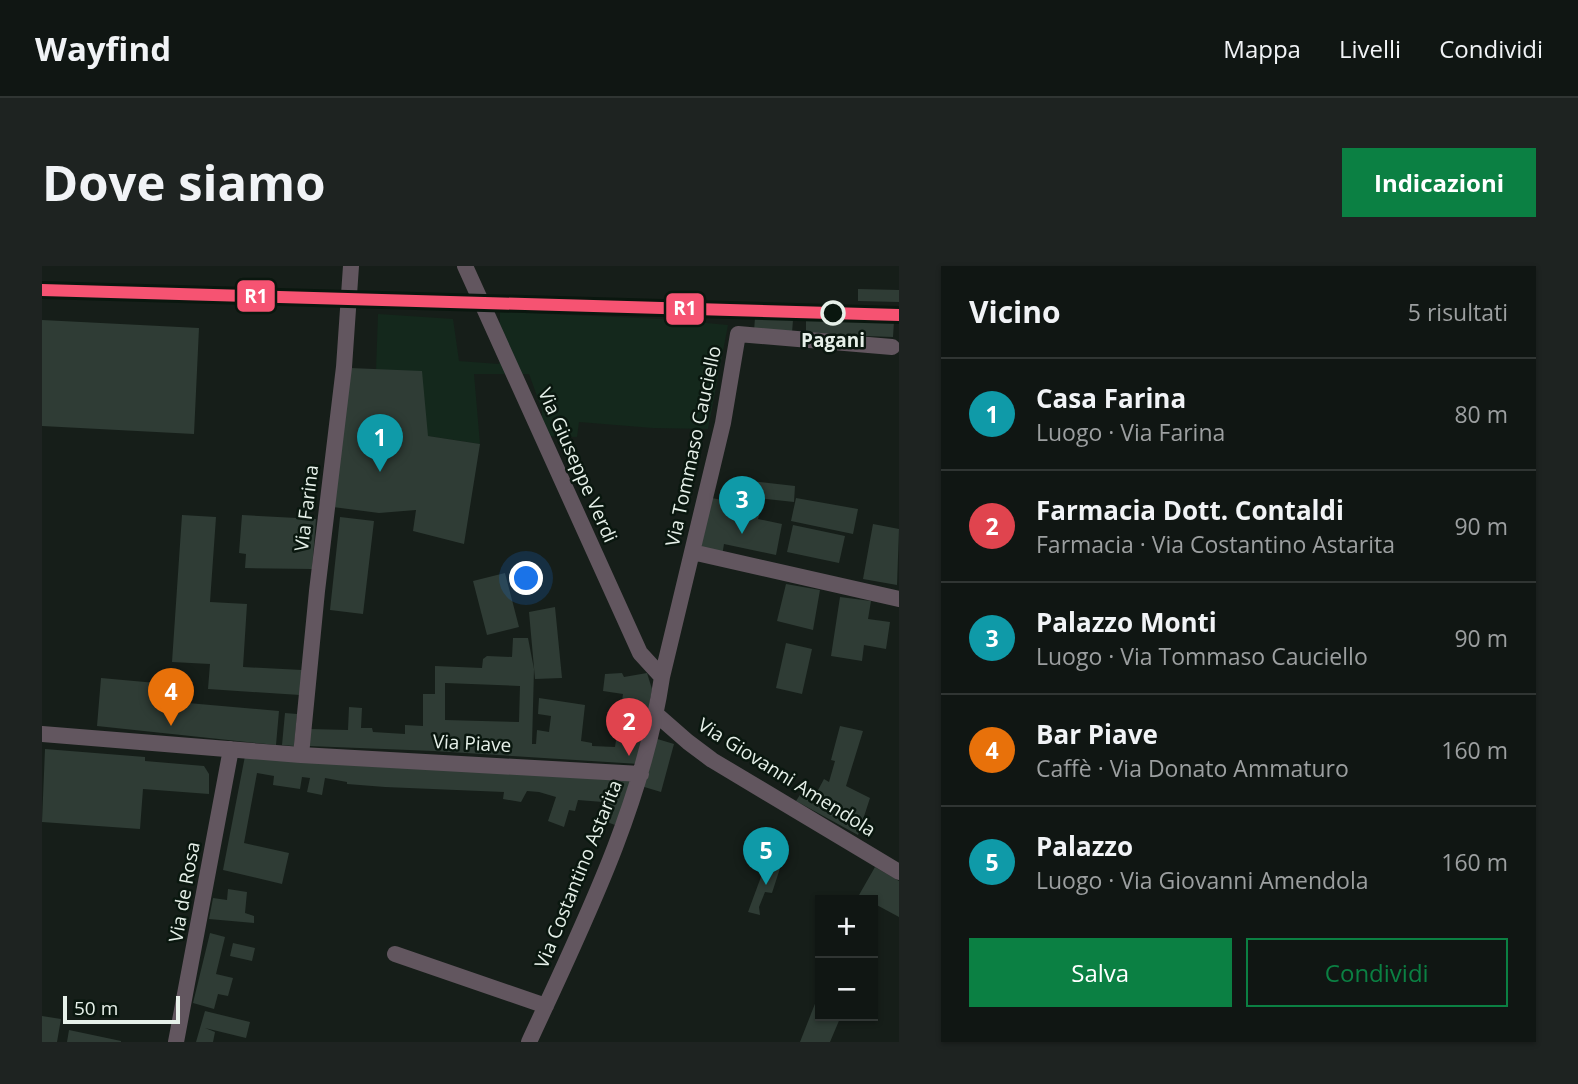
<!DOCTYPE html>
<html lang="it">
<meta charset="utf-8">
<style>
:root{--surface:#101613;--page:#1e2321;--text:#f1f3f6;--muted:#9c9fa0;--line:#303533;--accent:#0b8043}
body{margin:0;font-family:"Open Sans",sans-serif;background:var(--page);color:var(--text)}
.controls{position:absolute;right:21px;bottom:21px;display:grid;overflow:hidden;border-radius:0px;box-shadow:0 2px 5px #0004}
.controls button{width:63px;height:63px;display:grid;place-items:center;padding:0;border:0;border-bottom:2px solid var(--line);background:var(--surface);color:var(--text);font:35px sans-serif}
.scale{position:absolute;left:21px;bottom:18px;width:117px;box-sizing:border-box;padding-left:7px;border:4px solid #e6f0e9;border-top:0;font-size:19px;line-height:24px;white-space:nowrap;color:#e6f0e9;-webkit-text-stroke:5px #0a170f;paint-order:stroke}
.you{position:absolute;left:485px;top:313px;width:24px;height:24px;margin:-18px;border:5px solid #fff;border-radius:50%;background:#1a73e8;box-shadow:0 0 0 10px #1a73e833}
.badge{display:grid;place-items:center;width:46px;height:46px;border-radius:50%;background:var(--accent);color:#fff;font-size:23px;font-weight:700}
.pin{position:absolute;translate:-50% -58px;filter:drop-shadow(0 2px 4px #0008)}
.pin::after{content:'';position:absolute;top:37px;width:24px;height:21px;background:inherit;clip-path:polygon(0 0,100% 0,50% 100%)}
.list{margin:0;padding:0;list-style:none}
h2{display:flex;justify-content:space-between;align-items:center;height:91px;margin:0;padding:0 28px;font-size:30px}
h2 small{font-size:23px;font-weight:400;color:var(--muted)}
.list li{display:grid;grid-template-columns:46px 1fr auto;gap:21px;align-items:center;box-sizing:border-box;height:112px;padding:0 28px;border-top:2px solid var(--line)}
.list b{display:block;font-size:26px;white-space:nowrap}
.list p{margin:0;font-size:23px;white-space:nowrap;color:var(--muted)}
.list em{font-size:23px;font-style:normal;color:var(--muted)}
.actions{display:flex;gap:14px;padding:21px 28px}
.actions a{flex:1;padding:16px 0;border:2px solid var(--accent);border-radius:0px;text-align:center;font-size:24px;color:var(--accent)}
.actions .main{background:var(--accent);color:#fff}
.map{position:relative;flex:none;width:857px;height:776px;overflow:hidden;border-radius:0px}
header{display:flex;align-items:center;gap:42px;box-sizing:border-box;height:98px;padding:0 35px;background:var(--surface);border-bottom:2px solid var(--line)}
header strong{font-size:33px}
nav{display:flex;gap:38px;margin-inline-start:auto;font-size:24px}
.intro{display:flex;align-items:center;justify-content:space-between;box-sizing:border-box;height:168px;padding:0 42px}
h1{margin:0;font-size:49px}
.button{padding:18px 32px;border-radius:0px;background:var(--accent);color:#fff;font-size:24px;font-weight:700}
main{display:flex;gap:42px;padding:0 42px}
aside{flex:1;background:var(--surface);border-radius:0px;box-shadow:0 2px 5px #0004}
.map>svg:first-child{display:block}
.built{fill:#14281c}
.building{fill:#2f3c35;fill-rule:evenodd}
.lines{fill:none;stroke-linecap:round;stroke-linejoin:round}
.minor{stroke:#62565f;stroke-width:16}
.rail-1-casing{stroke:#0a170f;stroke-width:18}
.rail-1{stroke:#f65372;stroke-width:12}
.stop-dot{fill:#0a170f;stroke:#e6f0e9;stroke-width:3.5}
.labels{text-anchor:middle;stroke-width:5;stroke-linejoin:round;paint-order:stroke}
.stop-label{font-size:19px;font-weight:bold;fill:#e6f0e9;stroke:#0a170f}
.street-label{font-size:19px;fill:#e6f0e9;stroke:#0a170f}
.line-badge{stroke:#0a170f;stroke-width:2.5}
.badge-label{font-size:19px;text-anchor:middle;font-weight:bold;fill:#fff}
</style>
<header>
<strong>Wayfind</strong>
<nav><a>Mappa</a><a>Livelli</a><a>Condividi</a></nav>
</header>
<div class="intro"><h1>Dove siamo</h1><a class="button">Indicazioni</a></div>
<main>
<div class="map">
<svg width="857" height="776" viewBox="0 0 857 776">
<rect width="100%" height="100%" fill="#161e19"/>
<!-- built -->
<path class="built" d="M458 46 620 53 686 59 666 163 611 162 537 156 535 171 500 170V144L487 108H432L438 178 386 170 334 104 336 48 411 53 417 95 457 98Z"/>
<!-- building -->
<path class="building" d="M816 23 857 24V36L816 35Z
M713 52 751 54 750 67 712 65Z
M0 54 157 62 152 168 0 160Z
M764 54 852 55 851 71 823 70V73L764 70Z
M308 102 380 105 386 170 438 178 422 278 371 265 374 244 337 247 291 241Z
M709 215 753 220 752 236 707 231Z
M670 232 719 242 716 253 740 258 734 289 682 278 680 290 658 285Z
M754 232 816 243 811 268 749 255Z
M140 249 174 251 168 336 205 338 201 401 260 404 258 429 166 423 168 398 130 396Z
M200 249 274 253 270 303 203 302 204 288 197 287Z
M298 251 332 255 321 348 288 344Z
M831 258 857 263 855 319 821 313Z
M751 259 803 270 797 297 745 286Z
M463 307 477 361 445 369 431 315Z
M744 318 778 324 771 364 735 355Z
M798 331 829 335 826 353 848 356 844 383 822 379 820 395 789 390Z
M513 341 520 412 493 413 487 346Z
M471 372H486L492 403 490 478H494L495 464 507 466 509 450 496 448 497 432 543 439 539 475 550 477V480L573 481 581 428 561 425 563 408 580 407 582 411 605 407 610 423 597 498 392 485 267 480V463L306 464 307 441 320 442 319 462H330L331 466 363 468V459L381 460V428H393V400L440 402 441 393 445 390 470 391ZM403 417 478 420 477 456 403 454Z
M744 377 770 383 760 428 734 422Z
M59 412 125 418 123 435 237 445 234 479 55 460Z
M243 447 255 448 252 480 240 479Z
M798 460 821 465 804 520 828 532 816 569 754 535 763 521 775 526 782 513 787 516 793 495 789 494Z
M612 472 632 478 619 526 599 520Z
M3 483 103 491V495L162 500 167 508V528L101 523 98 563 0 556Z
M203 490 592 514 573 559 554 552 561 536 536 534 533 545 527 544 522 561 506 555 514 531 497 526 485 525 479 536 461 533 462 526 343 521 305 518V516L283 512 280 529 265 526 268 512 260 511 258 523 231 519 232 510 215 507 202 577 247 587 240 618 181 604Z
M726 592 740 596 730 627 723 626 717 641 718 649 706 646Z
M833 601 857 615V651L831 637V634L817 629Z
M186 623 205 626 203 647 212 650V657L167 653 171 632 185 634Z
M168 667 183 671 174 708 191 712 186 730 176 728 172 743 151 737Z
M191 677 213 682 210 695 188 690Z
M778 725V750H799L788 776H758Z
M163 745 208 756 204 772 163 762 173 766 171 776H154Z
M0 750 19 753 15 776H0Z
M27 764 79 775V776H25Z"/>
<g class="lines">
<!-- minor -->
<path class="minor" d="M423 0 598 387 620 411
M650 286 857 333
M614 448 646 476 670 494 857 606
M0 468 259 489 599 508
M259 489 275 325 302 101 309 0
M353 688 504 740
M134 776 189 483
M487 776C541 659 601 539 620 411L681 157 696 68 850 81"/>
<defs>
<path id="rail-1" d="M0 24 857 49"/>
</defs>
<!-- rail-1 casing -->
<use href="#rail-1" class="rail-1-casing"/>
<!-- rail-1 -->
<use href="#rail-1" class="rail-1"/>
</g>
<!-- markers -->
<circle class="stop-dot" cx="791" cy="47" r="11"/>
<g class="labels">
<!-- stop labels -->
<g class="stop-label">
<text x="791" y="81">Pagani</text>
</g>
<!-- street labels -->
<g class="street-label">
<text transform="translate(651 180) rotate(-78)" y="7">Via Tommaso Cauciello</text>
<text transform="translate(536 199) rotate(66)" y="7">Via Giuseppe Verdi</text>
<text transform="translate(264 242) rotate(-83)" y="7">Via Farina</text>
<text transform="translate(430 477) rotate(3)" y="7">Via Piave</text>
<text transform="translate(745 511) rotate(32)" y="7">Via Giovanni Amendola</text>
<text transform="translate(536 608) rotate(-68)" y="7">Via Costantino Astarita</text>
<text transform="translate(142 626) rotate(-80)" y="7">Via de Rosa</text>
</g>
</g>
<g class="line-badge">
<rect x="194" y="13" width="40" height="34" rx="7" fill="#f65372"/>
<rect x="623" y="26" width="40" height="34" rx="7" fill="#f65372"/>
</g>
<g class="badge-label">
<text x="214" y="37">R1</text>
<text x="643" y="49">R1</text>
</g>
</svg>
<div class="controls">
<button>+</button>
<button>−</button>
</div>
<div class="scale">50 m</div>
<div class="you"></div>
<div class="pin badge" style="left:338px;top:206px;background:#0f9aa8">1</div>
<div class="pin badge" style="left:587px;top:490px;background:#e0444e">2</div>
<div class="pin badge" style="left:700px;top:268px;background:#0f9aa8">3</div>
<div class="pin badge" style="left:129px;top:460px;background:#e8710a">4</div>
<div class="pin badge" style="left:724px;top:619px;background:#0f9aa8">5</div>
</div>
<aside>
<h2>Vicino<small>5 risultati</small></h2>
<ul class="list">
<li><span class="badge" style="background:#0f9aa8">1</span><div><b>Casa Farina</b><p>Luogo · Via Farina</p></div><em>80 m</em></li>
<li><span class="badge" style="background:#e0444e">2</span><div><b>Farmacia Dott. Contaldi</b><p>Farmacia · Via Costantino Astarita</p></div><em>90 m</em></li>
<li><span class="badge" style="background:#0f9aa8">3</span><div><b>Palazzo Monti</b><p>Luogo · Via Tommaso Cauciello</p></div><em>90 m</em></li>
<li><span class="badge" style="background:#e8710a">4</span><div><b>Bar Piave</b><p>Caffè · Via Donato Ammaturo</p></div><em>160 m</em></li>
<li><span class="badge" style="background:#0f9aa8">5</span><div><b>Palazzo</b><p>Luogo · Via Giovanni Amendola</p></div><em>160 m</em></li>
</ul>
<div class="actions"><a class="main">Salva</a><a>Condividi</a></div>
</aside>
</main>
